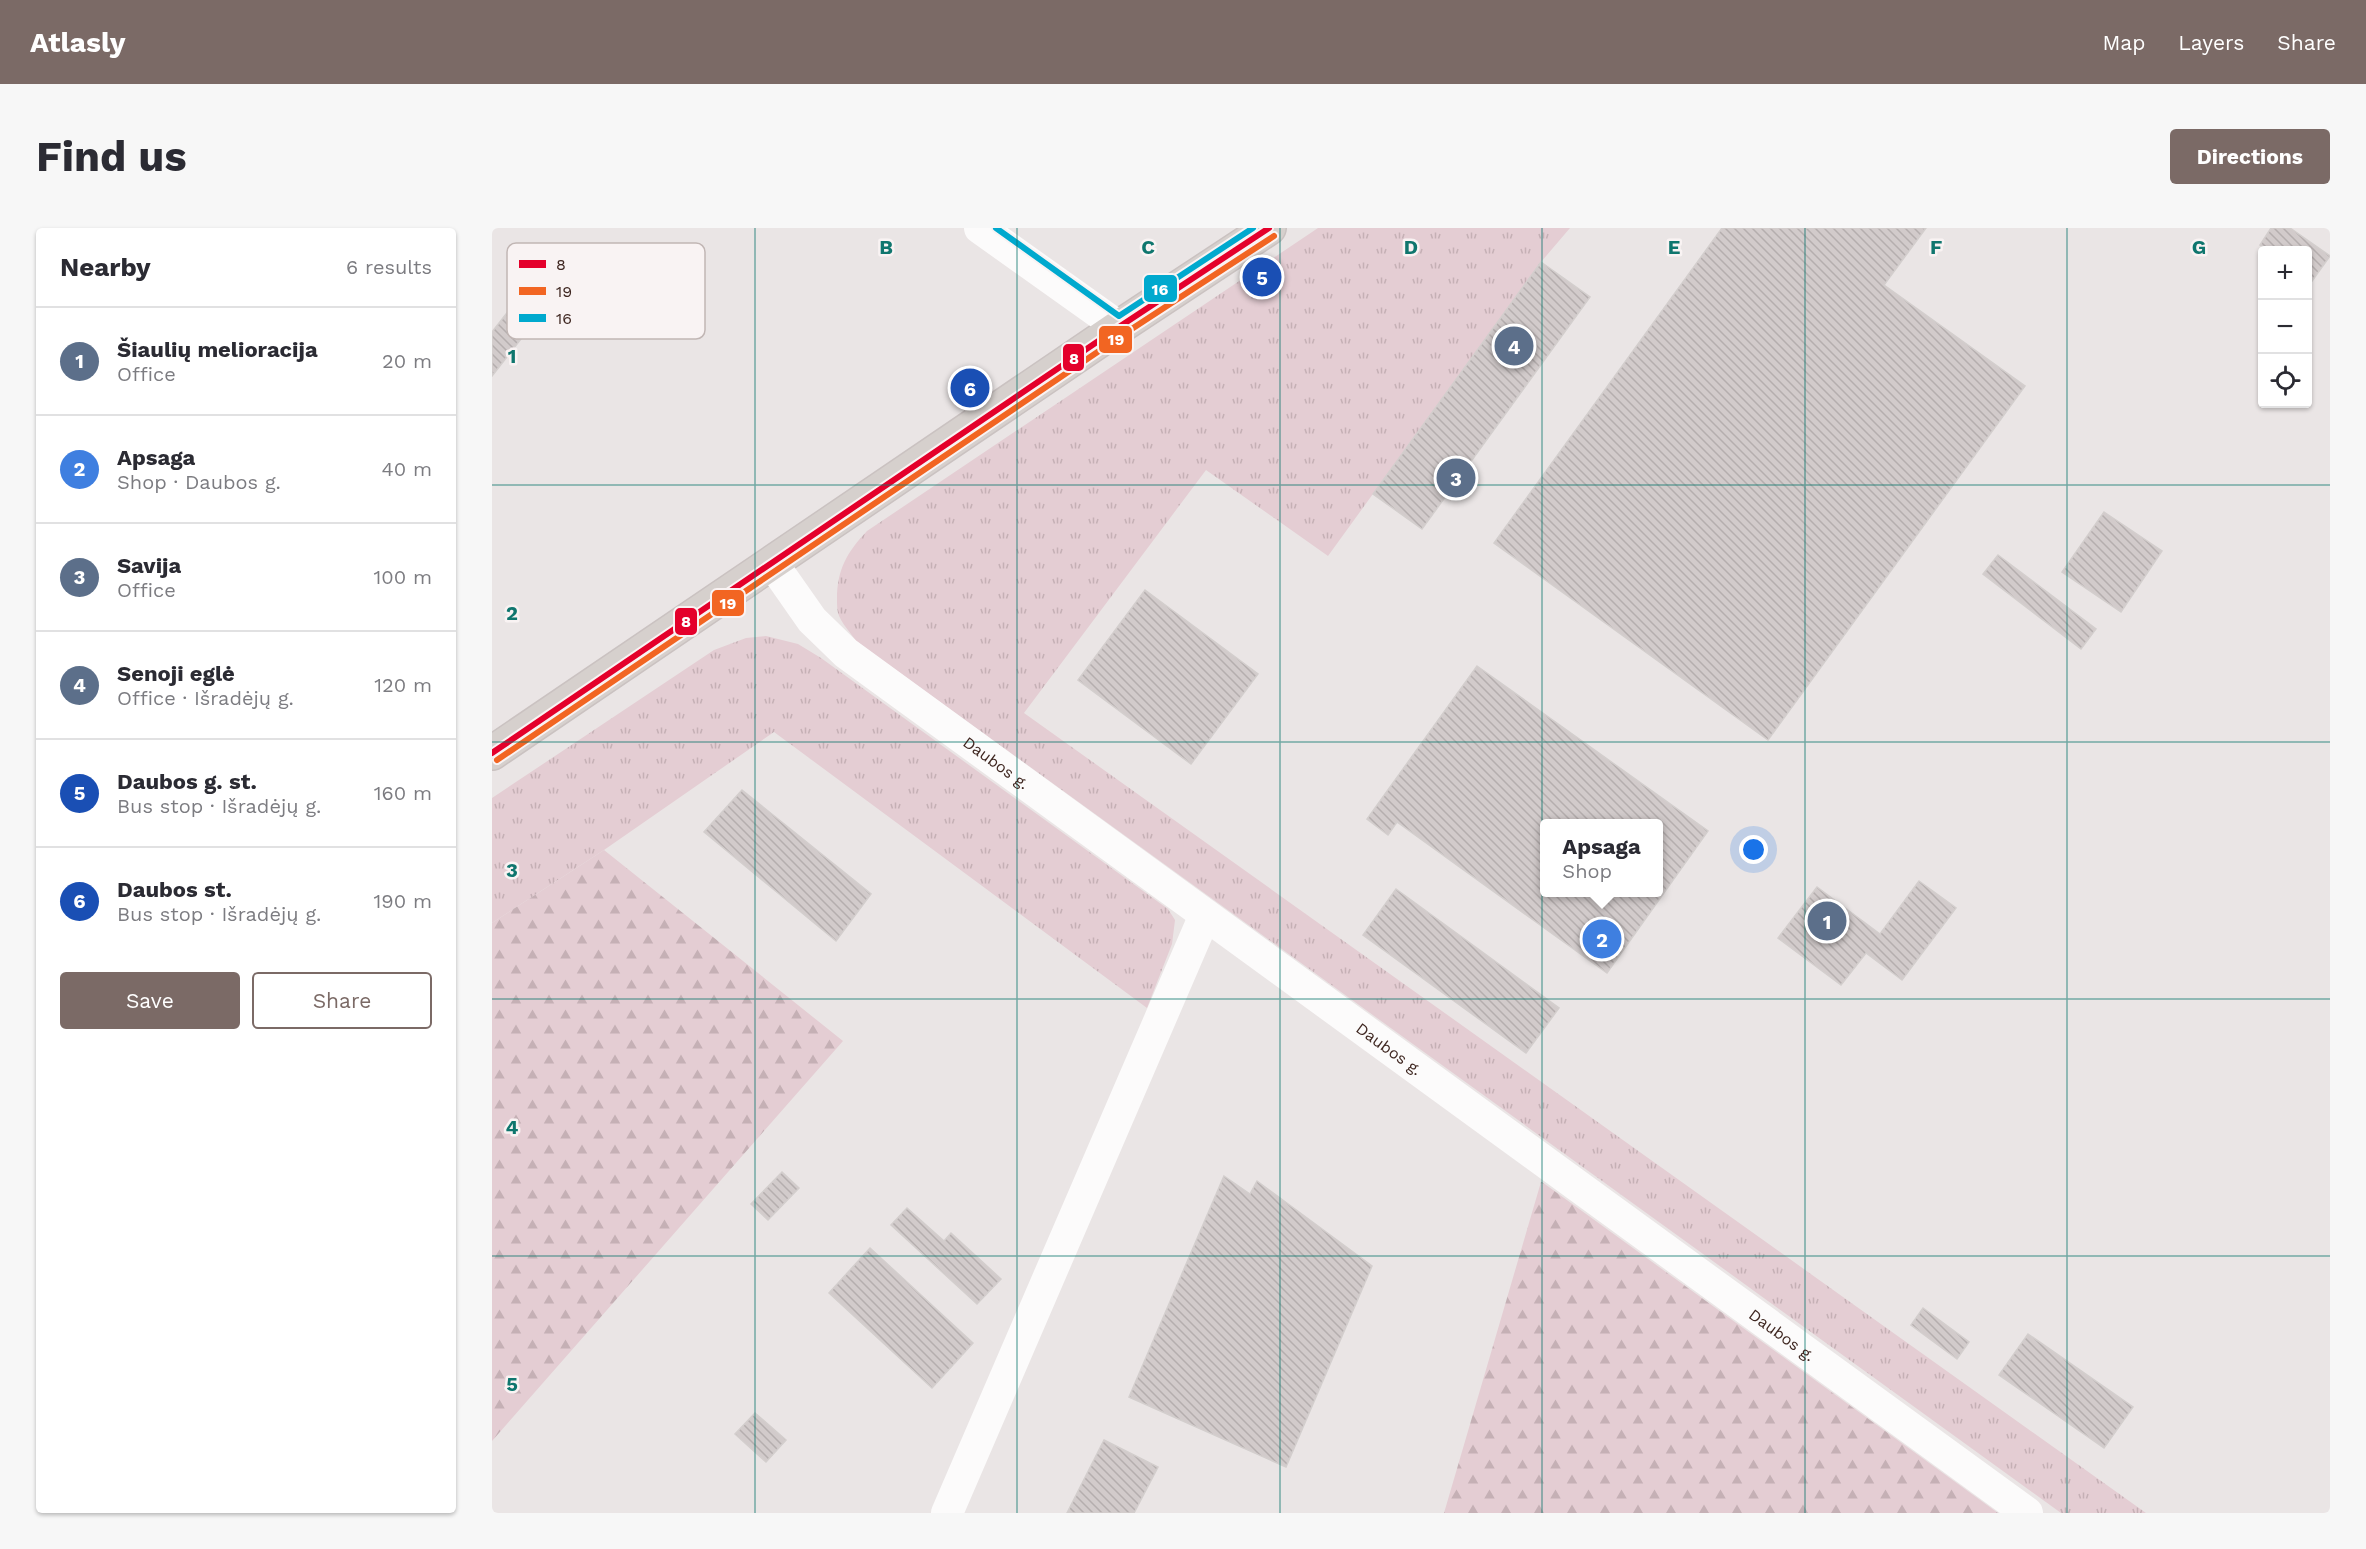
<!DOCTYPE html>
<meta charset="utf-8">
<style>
:root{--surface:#fff;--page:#f7f7f7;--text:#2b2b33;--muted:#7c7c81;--line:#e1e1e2;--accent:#7b6a66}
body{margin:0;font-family:"Work Sans",sans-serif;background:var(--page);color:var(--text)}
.controls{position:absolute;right:18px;top:18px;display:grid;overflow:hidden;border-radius:6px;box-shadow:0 2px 4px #0004}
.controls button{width:54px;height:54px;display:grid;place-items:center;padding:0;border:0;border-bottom:2px solid var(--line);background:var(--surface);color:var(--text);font:30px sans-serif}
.you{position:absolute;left:1262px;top:622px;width:21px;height:21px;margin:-15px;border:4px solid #fff;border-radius:50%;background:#1a73e8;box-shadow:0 0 0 9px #1a73e833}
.badge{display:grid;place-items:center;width:39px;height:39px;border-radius:50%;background:var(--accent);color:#fff;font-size:20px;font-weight:700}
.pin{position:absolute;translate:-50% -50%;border:3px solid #fff;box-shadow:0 2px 6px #0006}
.popup{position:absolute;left:1048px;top:591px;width:123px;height:78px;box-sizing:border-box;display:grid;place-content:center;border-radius:6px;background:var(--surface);filter:drop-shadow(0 2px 4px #0005);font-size:20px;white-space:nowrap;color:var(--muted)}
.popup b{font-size:22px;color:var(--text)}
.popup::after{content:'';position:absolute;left:50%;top:100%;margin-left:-12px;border:12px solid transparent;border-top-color:var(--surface)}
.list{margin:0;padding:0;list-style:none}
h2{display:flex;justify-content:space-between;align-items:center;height:78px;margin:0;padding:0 24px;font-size:26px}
h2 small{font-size:20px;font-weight:400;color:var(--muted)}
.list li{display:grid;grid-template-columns:39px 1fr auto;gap:18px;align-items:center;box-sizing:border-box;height:108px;padding:0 24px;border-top:2px solid var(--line)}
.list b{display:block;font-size:22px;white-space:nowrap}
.list p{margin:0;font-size:20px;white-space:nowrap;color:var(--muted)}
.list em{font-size:20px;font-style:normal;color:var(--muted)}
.actions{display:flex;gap:12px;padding:18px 24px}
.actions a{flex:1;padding:14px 0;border:2px solid var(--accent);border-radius:6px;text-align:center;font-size:21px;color:var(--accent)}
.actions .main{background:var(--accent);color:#fff}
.icon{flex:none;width:33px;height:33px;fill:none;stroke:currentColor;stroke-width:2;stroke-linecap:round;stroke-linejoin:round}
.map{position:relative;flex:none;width:1838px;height:1285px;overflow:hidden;border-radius:6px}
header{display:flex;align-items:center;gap:36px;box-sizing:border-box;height:84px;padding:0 30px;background:var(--accent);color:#fff}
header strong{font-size:28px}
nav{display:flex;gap:33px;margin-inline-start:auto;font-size:21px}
.intro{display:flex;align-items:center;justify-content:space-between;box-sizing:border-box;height:144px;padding:0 36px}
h1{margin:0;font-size:42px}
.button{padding:15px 27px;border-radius:6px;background:var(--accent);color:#fff;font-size:21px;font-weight:700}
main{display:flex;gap:36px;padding:0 36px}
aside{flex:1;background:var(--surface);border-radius:6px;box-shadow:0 2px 4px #0004}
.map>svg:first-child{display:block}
.grass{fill:url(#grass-tufts)}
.forest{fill:url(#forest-firs)}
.building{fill:url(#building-back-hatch);stroke:#d3cecd;stroke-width:1.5;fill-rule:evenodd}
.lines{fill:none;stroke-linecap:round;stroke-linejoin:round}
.major-casing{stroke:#cac2c1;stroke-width:36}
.minor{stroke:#fcfbfb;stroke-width:32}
.major{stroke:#d6d0cd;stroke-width:33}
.bus-1-casing{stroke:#f9f3f3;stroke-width:10}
.bus-2-casing{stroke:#f9f3f3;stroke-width:10}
.bus-3-casing{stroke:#f9f3f3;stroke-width:10}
.bus-1{stroke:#e4002b;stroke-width:6}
.bus-2{stroke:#f26522;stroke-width:6}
.bus-3{stroke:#00a9ce;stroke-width:6}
.grid{fill:none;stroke:#0f766e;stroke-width:1.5;stroke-opacity:0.55}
.labels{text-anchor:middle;stroke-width:5;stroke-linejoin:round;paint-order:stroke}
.street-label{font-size:16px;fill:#3f2721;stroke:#f9f3f3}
.key{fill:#f9f3f3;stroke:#c1b6b4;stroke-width:1.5}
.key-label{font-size:16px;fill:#3f2721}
.grid-label{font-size:20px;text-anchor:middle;font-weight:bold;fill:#0f766e;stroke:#f9f3f3;stroke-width:5;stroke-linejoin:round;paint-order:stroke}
.line-badge{stroke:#f9f3f3;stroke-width:2}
.badge-label{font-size:16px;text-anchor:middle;font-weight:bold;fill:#fff}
</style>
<header>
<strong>Atlasly</strong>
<nav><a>Map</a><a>Layers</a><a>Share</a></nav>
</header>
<div class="intro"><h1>Find us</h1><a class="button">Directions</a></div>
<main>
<aside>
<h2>Nearby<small>6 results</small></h2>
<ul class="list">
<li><span class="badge" style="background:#5c6f8a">1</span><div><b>Šiaulių melioracija</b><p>Office</p></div><em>20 m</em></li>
<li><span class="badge" style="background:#3f7fe0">2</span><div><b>Apsaga</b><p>Shop · Daubos g.</p></div><em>40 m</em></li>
<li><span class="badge" style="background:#5c6f8a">3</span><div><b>Savija</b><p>Office</p></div><em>100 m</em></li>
<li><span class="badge" style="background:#5c6f8a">4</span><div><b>Senoji eglė</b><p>Office · Išradėjų g.</p></div><em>120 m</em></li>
<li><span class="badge" style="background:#1a4fb4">5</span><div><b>Daubos g. st.</b><p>Bus stop · Išradėjų g.</p></div><em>160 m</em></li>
<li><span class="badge" style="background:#1a4fb4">6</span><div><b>Daubos st.</b><p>Bus stop · Išradėjų g.</p></div><em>190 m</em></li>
</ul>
<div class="actions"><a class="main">Save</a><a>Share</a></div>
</aside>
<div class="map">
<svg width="1838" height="1285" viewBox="0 0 1838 1285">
<defs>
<pattern id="grass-tufts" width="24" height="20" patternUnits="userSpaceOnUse" patternTransform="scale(1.5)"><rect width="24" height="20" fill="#e4cdd3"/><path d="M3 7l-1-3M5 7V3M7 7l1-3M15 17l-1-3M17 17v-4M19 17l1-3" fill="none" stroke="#c5b0b5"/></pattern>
<pattern id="forest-firs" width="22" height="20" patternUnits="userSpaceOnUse" patternTransform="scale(1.5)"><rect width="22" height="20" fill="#e4cdd3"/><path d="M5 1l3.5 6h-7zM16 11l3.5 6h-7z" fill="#c5b0b5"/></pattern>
<pattern id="building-back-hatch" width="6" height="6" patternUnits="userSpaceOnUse" patternTransform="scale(1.5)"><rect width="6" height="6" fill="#d2cbcb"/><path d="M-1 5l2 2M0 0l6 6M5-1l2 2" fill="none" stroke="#b5aeae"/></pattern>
</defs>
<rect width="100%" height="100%" fill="#eae5e5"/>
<!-- grass -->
<path class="grass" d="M826 0H1078L1049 34 836 328 714 242 532 485 1654 1285H1569L364 413C359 405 349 395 346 385 345 381 345 375 345 371 345 342 355 324 375 303Z
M274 408 306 416 329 430 676 681 683 692 680 716 655 780 282 504 112 622 0 695V570L222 422 254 410Z"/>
<!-- forest -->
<path class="forest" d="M112 622 351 813 0 1213V695Z
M1049 954H1050L1506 1285H952Z"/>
<!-- building -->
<path class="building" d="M1230 0H1434L1392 57 1533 158 1276 512 1002 315Z
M1779 0H1798L1838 28 1820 53 1816 49V22H1776L1768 17Z
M1049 34 1098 69 930 301 881 266Z
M50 40 71 57 0 148V104Z
M1612 284 1670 323 1629 384 1570 344Z
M1506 327 1604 401 1589 421 1491 346Z
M653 362 766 446 699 536 586 452Z
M985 438 1216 603 1115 745 905 594 896 607 875 591ZM1053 596H1167V664H1053Z
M250 562 379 666 344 713 212 604Z
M1427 653 1464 680 1410 752 1374 725 1349 757 1286 710 1325 659 1388 706Z
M904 661 1067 780 1034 825 871 707Z
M290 944 307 960 276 992 259 976Z
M732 948 758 966 765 953 880 1038 794 1239 637 1169Z
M415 980 452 1013 459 1005 509 1051 485 1076 399 997Z
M378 1020 481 1115 440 1160 337 1065Z
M1431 1080 1477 1114 1465 1131 1419 1097Z
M1536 1106 1641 1179 1612 1220 1507 1147Z
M263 1185 294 1212 274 1234 243 1206Z
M612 1212 666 1239 642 1285H575Z"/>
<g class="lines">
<defs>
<path id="major" d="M0 525 627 99 777 0"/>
</defs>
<!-- major casing -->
<use href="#major" class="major-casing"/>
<!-- minor -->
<g class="minor">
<path d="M488 0 627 99"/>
<path id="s1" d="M280 335 320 392 354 425 1535 1285"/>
<path d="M455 1285 713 687"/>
</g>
<!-- major -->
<use href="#major" class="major"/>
<defs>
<path id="bus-1" d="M0 525 627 99 777 0"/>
<path id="bus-2" d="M5 532 632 106 782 8"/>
<path id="bus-3" d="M504 0 627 88 761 0"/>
</defs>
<!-- bus-1 casing -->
<use href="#bus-1" class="bus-1-casing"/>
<!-- bus-2 casing -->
<use href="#bus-2" class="bus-2-casing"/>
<!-- bus-3 casing -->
<use href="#bus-3" class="bus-3-casing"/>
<!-- bus-1 -->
<use href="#bus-1" class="bus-1"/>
<!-- bus-2 -->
<use href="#bus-2" class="bus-2"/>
<!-- bus-3 -->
<use href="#bus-3" class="bus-3"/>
</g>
<!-- grid -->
<path class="grid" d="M263 0V1285M525 0V1285M788 0V1285M1050 0V1285M1313 0V1285M1575 0V1285M0 257H1838M0 514H1838M0 771H1838M0 1028H1838"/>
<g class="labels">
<!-- street labels -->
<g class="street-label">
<text dy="6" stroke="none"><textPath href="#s1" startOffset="303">Daubos g.</textPath></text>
<text dy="6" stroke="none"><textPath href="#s1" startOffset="789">Daubos g.</textPath></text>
<text dy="6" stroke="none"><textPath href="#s1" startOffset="1275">Daubos g.</textPath></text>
</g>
</g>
<!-- legend -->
<rect x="15" y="15" width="198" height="96" rx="9" class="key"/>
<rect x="27" y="32" width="27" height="8" fill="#e4002b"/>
<rect x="27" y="59" width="27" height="8" fill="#f26522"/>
<rect x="27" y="86" width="27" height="8" fill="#00a9ce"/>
<g class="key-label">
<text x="64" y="42">8</text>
<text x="64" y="69">19</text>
<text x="64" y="96">16</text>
</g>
<g class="grid-label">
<text x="394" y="26">B</text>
<text x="656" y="26">C</text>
<text x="919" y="26">D</text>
<text x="1182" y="26">E</text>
<text x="1444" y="26">F</text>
<text x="1707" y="26">G</text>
<text x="20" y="135">1</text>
<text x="20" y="392">2</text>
<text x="20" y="649">3</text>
<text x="20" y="906">4</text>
<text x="20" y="1163">5</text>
</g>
<g class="line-badge">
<rect x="651" y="46" width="35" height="29" rx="6" fill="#00a9ce"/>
<rect x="606" y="97" width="35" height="29" rx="6" fill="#f26522"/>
<rect x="570" y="115" width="23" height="29" rx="6" fill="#e4002b"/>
<rect x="219" y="361" width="34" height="28" rx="6" fill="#f26522"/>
<rect x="182" y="379" width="24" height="29" rx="6" fill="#e4002b"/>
</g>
<g class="badge-label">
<text x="668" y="67">16</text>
<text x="624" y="117">19</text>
<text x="582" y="136">8</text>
<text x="236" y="381">19</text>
<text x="194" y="399">8</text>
</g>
</svg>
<div class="controls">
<button>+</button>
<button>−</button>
<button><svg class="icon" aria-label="locate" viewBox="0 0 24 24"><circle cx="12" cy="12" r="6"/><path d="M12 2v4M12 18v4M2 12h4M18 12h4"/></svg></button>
</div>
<div class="you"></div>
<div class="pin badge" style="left:1335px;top:693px;background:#5c6f8a">1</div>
<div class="pin badge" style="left:1110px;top:711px;background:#3f7fe0">2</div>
<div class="popup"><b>Apsaga</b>Shop</div>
<div class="pin badge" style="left:964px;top:250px;background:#5c6f8a">3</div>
<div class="pin badge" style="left:1022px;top:118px;background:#5c6f8a">4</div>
<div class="pin badge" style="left:770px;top:49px;background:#1a4fb4">5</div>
<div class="pin badge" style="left:478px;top:160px;background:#1a4fb4">6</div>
</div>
</main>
